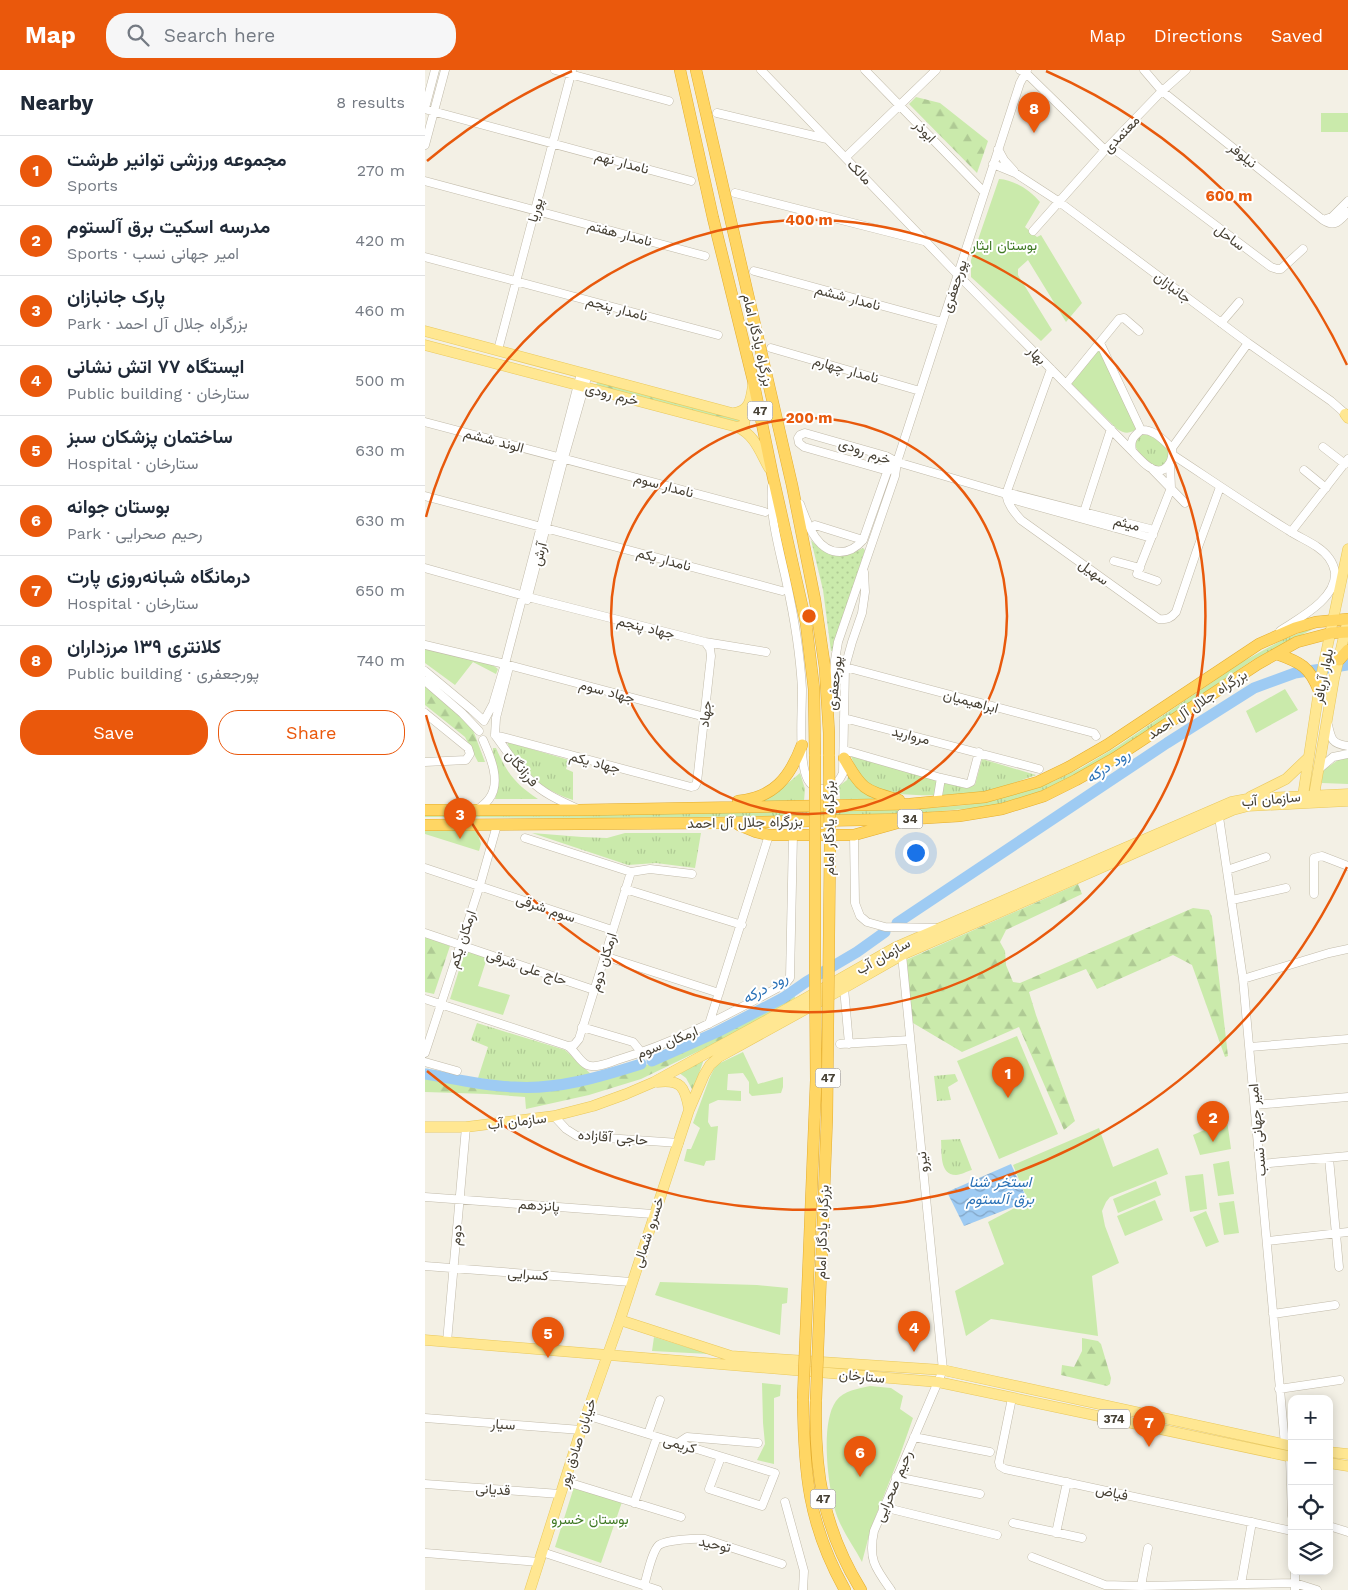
<!DOCTYPE html>
<meta charset="utf-8">
<style>
:root{--surface:#fff;--page:#f6f6f7;--text:#1f2937;--muted:#747a83;--line:#e0e1e3;--accent:#ea580c}
body{margin:0;font-family:"Work Sans",Vazirmatn,sans-serif;background:var(--page);color:var(--text)}
.controls{position:absolute;right:15px;bottom:15px;display:grid;overflow:hidden;border-radius:10px;box-shadow:0 2px 12px #0003}
.controls button{width:45px;height:45px;display:grid;place-items:center;padding:0;border:0;border-bottom:1px solid var(--line);background:var(--surface);color:var(--text);font:25px sans-serif}
.you{position:absolute;left:490px;top:782px;width:18px;height:18px;margin:-12px;border:4px solid #fff;border-radius:50%;background:#1a73e8;box-shadow:0 0 0 8px #1a73e833}
.badge{display:grid;place-items:center;width:32px;height:32px;border-radius:50%;background:var(--accent);color:#fff;font-size:16px;font-weight:700}
.pin{position:absolute;translate:-50% -41px;filter:drop-shadow(0 1px 2px #0008)}
.pin::after{content:'';position:absolute;top:26px;width:18px;height:15px;background:inherit;clip-path:polygon(0 0,100% 0,50% 100%)}
.list{margin:0;padding:0;list-style:none}
h2{display:flex;justify-content:space-between;align-items:center;height:65px;margin:0;padding:0 20px;font-size:21px}
h2 small{font-size:16px;font-weight:400;color:var(--muted)}
.list li{display:grid;grid-template-columns:32px 1fr auto;gap:15px;align-items:center;box-sizing:border-box;height:70px;padding:0 20px;border-top:1px solid var(--line)}
.list b{display:block;font-size:19px;white-space:nowrap}
.list p{margin:0;font-size:16px;white-space:nowrap;color:var(--muted)}
.list em{font-size:16px;font-style:normal;color:var(--muted)}
.actions{display:flex;gap:10px;padding:15px 20px}
.actions a{flex:1;padding:11px 0;border:1px solid var(--accent);border-radius:20px;text-align:center;font-size:18px;color:var(--accent)}
.actions .main{background:var(--accent);color:#fff}
.icon{flex:none;width:28px;height:28px;fill:none;stroke:currentColor;stroke-width:2;stroke-linecap:round;stroke-linejoin:round}
.map{position:relative;flex:none;width:923px;height:1520px;overflow:hidden}
header{display:flex;align-items:center;gap:30px;box-sizing:border-box;height:70px;padding:0 25px;background:var(--accent);color:#fff}
header strong{font-size:24px}
nav{display:flex;gap:28px;margin-inline-start:auto;font-size:18px}
.search{width:350px;height:45px;background:var(--page);display:flex;align-items:center;gap:12px;box-sizing:border-box;padding:0 18px;border-radius:20px;color:var(--muted);font-size:19px}
main{display:flex}
aside{flex:1;background:var(--surface)}
.map>svg:first-child{display:block}
.grass{fill:url(#grass-tufts)}
.forest{fill:url(#forest-firs)}
.park{fill:#caeaab}
.garden{fill:url(#garden-dots)}
.water{fill:url(#water-waves)}
.lines{fill:none;stroke-linecap:round;stroke-linejoin:round}
.river{stroke:#9ecbf3;stroke-width:11}
.minor-casing{stroke:#c2bbaa;stroke-width:9}
.major-casing{stroke:#e9c85d;stroke-width:11}
.highway-casing{stroke:#e4ad2e;stroke-width:12}
.minor{stroke:#fff;stroke-width:8}
.major{stroke:#ffe792;stroke-width:10}
.highway{stroke:#ffd664;stroke-width:11}
.highway-bridge-casing{stroke:#e4ad2e;stroke-width:12;stroke-linecap:butt}
.highway-bridge{stroke:#ffd664;stroke-width:11}
.ring{fill:none;stroke:#e8590c;stroke-width:2.5}
.labels{text-anchor:middle;stroke-width:4;stroke-linejoin:round;paint-order:stroke}
.shield{fill:#fff;stroke:#7e7971;stroke-width:1}
.shield-label{font-size:12px;font-weight:bold;fill:#464034}
.street-label{font-size:14px;fill:#464034;stroke:#fff}
.park-label{font-size:14px;fill:#407a25;stroke:#fff}
.water-label{font-size:15px;font-style:italic;fill:#2971b7;stroke:#fff}
.centre{fill:#e8590c;stroke:#fff;stroke-width:2.5}
.ring-label{font-size:15px;text-anchor:middle;font-weight:bold;fill:#e8590c;stroke:#fff;stroke-width:4;stroke-linejoin:round;paint-order:stroke}
</style>
<header>
<strong>Map</strong>
<div class="search"><svg class="icon" aria-label="search" viewBox="0 0 24 24"><circle cx="10" cy="10" r="6"/><path d="M15 15l6 6"/></svg>Search here</div>
<nav><a>Map</a><a>Directions</a><a>Saved</a></nav>
</header>
<main>
<aside>
<h2>Nearby<small>8 results</small></h2>
<ul class="list">
<li><span class="badge">1</span><div><b>مجموعه ورزشی توانیر طرشت</b><p>Sports</p></div><em>270 m</em></li>
<li><span class="badge">2</span><div><b>مدرسه اسکیت برق آلستوم</b><p>Sports · امیر جهانی نسب</p></div><em>420 m</em></li>
<li><span class="badge">3</span><div><b>پارک جانبازان</b><p>Park · بزرگراه جلال آل احمد</p></div><em>460 m</em></li>
<li><span class="badge">4</span><div><b>ایستگاه ۷۷ اتش نشانی</b><p>Public building · ستارخان</p></div><em>500 m</em></li>
<li><span class="badge">5</span><div><b>ساختمان پزشکان سبز</b><p>Hospital · ستارخان</p></div><em>630 m</em></li>
<li><span class="badge">6</span><div><b>بوستان جوانه</b><p>Park · رحیم صحرایی</p></div><em>630 m</em></li>
<li><span class="badge">7</span><div><b>درمانگاه شبانه‌روزی پارت</b><p>Hospital · ستارخان</p></div><em>650 m</em></li>
<li><span class="badge">8</span><div><b>کلانتری ۱۳۹ مرزداران</b><p>Public building · پورجعفری</p></div><em>740 m</em></li>
</ul>
<div class="actions"><a class="main">Save</a><a>Share</a></div>
</aside>
<div class="map">
<svg width="923" height="1520" viewBox="0 0 923 1520">
<defs>
<pattern id="grass-tufts" width="24" height="20" patternUnits="userSpaceOnUse" patternTransform="scale(1.25)"><rect width="24" height="20" fill="#caeaab"/><path d="M3 7l-1-3M5 7V3M7 7l1-3M15 17l-1-3M17 17v-4M19 17l1-3" fill="none" stroke="#afca94"/></pattern>
<pattern id="forest-firs" width="22" height="20" patternUnits="userSpaceOnUse" patternTransform="scale(1.25)"><rect width="22" height="20" fill="#caeaab"/><path d="M5 1l3.5 6h-7zM16 11l3.5 6h-7z" fill="#afca94"/></pattern>
<pattern id="garden-dots" width="8" height="8" patternUnits="userSpaceOnUse" patternTransform="scale(1.25)"><rect width="8" height="8" fill="#caeaab"/><path d="M2 2h.1M6 6h.1" fill="none" stroke="#afca94" stroke-width="1.8" stroke-linecap="round"/></pattern>
<pattern id="water-waves" width="16" height="10" patternUnits="userSpaceOnUse" patternTransform="scale(1.25)"><rect width="16" height="10" fill="#9ecbf3"/><path d="M0 5q4-4 8 0t8 0" fill="none" stroke="#83a6c6"/></pattern>
</defs>
<rect width="100%" height="100%" fill="#f3f0e5"/>
<!-- grass -->
<path class="grass" d="M723 364 728 366 743 379 744 390 738 396 730 397C719 390 695 367 723 364Z
M888 559 828 590 673 694 621 720 595 729 560 737 495 743 371 746 177 748 0 747V744L493 739 541 735 569 730 627 712 656 698 693 676 817 592 859 569 877 562Z
M82 672 144 690 141 699 148 702V730C119 721 93 701 82 672Z
M68 678H71C82 703 90 714 113 729H70C73 718 75 710 72 699 71 692 67 685 68 678Z
M426 686 540 716 550 715 557 689 611 705C597 710 582 716 568 720 546 726 464 729 446 717 435 710 430 697 426 686Z
M425 702 434 720 461 730 415 729 414 716 422 710Z
M375 703 380 719 379 731H329L351 723Z
M107 763 157 767 182 768 200 763H276L270 798 231 793 203 795Z
M52 953 140 980 167 1005 132 1012 90 1014 53 1008 63 977 46 970Z
M530 1004 533 1011 523 1017 526 1030 512 1031 509 1006Z
M535 1069 547 1100C542 1101 536 1105 531 1105 514 1105 517 1082 516 1070Z"/>
<!-- forest -->
<path class="forest" d="M491 27 515 33 563 71 552 103 484 34Z
M173 312 314 349V353L170 316Z
M0 611 48 660 60 692H53L40 667 0 635Z
M653 814 657 824 581 860 575 872 580 881 581 895 588 912 595 913 768 838 784 840 787 847 803 986 800 987 767 895 748 885 672 919 661 899 604 922 611 945 650 1051 639 1060 594 957 537 982 488 953 481 890Z
M0 867 25 876 9 924 0 922Z
M369 924 370 928 303 967 216 1009 164 1025 101 1039 100 1027 62 1024 0 1022V1006L86 1019 144 1016 197 1004 245 986 290 967Z
M278 989V992L268 1021 261 1008 253 1002Z
M657 1268 673 1271 676 1274 686 1308 685 1314 682 1316 636 1305 637 1295 649 1297 657 1281Z"/>
<!-- park -->
<path class="park" d="M896 43H923V62H896Z
M574 109C589 110 605 120 615 132L600 157 612 167 616 165 657 233 641 252 603 190 593 199V205L627 260 616 271 546 207V190Z
M675 278 713 358C705 364 700 364 692 359L646 313Z
M0 577C17 581 62 588 73 599L71 604 48 592 30 615 0 593Z
M860 619 873 640 831 663 821 641Z
M923 688V714L897 713 896 702 913 690Z
M0 759 52 761 56 774 54 781 0 764Z
M40 881 62 888 53 916 85 925 78 945 25 929Z
M592 966 633 1064 574 1089 532 991Z
M318 982 333 1014 358 1007V1017L356 1023 327 1026 324 1023V1012L318 1003 303 1004 302 1020 316 1021V1031L293 1030 284 1034 283 1052 286 1057 293 1056 290 1090 281 1091 279 1096 259 1091 262 1079H266L275 1058 268 1053 285 1007 291 995Z
M802 1050 806 1079 775 1085 768 1065Z
M674 1058 688 1097 733 1078 743 1104 685 1127 681 1132 677 1141 680 1156 694 1193 667 1206 673 1266 566 1249 541 1266 530 1221 579 1194 563 1152 603 1131 588 1095Z
M804 1091 809 1124 793 1126 788 1094Z
M778 1104 782 1139 765 1142 760 1106Z
M731 1111 736 1125 693 1143 688 1129Z
M730 1130 738 1150 700 1166 692 1146Z
M809 1131 814 1163 799 1165 794 1133Z
M781 1141 794 1172 781 1177 768 1147Z
M235 1212 332 1215 363 1218 362 1233 357 1234 355 1265 230 1225Z
M229 1267 284 1284 227 1281Z
M337 1313 356 1315 355 1326 349 1328V1394L332 1390 340 1374 338 1353Z
M445 1316 466 1318 478 1326 475 1339 488 1348 475 1385 446 1458 437 1492C428 1475 415 1458 410 1440 403 1415 395 1353 411 1331 419 1320 433 1319 445 1316Z
M149 1417 197 1432 176 1493 130 1477Z"/>
<!-- garden -->
<path class="garden" d="M386 470C404 489 416 489 438 478L440 480 408 581H406L398 520Z"/>
<!-- water -->
<path class="water" d="M586 1094 603 1131 539 1156 522 1122Z"/>
<g class="lines">
<!-- river -->
<path class="river" d="M472 853 742 673 829 618 870 603 923 595
M227 991 292 962 358 928 381 912 432 882 460 862
M1 1004C30 1009 59 1016 89 1017 132 1020 175 1007 216 994"/>
<defs>
<path id="minor" d="M130 0 244 31
M336 0 532 204 707 381
M440 0 559 122
M595 0 601 3 680 80
M719 0 737 21 898 150C910 158 914 151 923 142
M0 38 10 0
M0 39 266 111
M292 43 402 69
M0 75 20 0
M685 76 846 197 852 199H856L878 179
M573 79 579 90 589 101
M421 87 511 0
M568 94 590 103 633 131 823 273 906 331 923 346
M0 111 280 186
M310 123 499 171
M898 150 907 147 923 131
M608 161 680 80 735 23 761 0
M0 187 293 265
M329 201 517 252
M796 253 814 232
M675 273 716 360
M346 278 495 321
M73 280 147 0
M641 314 694 249 699 248 714 261
M0 352 340 442
M716 360C729 359 738 370 747 378 749 391 740 408 724 397 718 393 712 386 707 381 705 370 708 367 716 360Z
M898 377 920 394
M747 378 823 273
M748 385C786 410 824 436 863 460 876 469 895 475 904 488 907 492 909 497 910 502 912 529 874 548 855 561
M472 392 456 399 379 377 374 373 373 368 375 365 380 363 461 386 472 392 581 424C583 435 589 442 596 450L734 549C742 550 746 548 751 542L772 480 795 417
M726 398 760 433
M879 400 901 418
M347 416C344 445 355 482 361 510 369 546 375 582 377 619 377 641 373 692 383 710 393 727 412 717 418 703L420 597 427 572 437 543 440 522 439 502
M581 424 586 429 723 467 728 465
M581 424H588L725 459 728 465
M581 424 626 299
M0 426 357 521
M375 434C382 452 391 482 415 482 425 482 432 477 438 470L462 402 469 395
M658 445 686 359
M390 455 438 470
M866 462 923 389
M689 491 715 498
M0 498 103 527 280 572 341 582
M732 511 712 504 746 418 745 395
M102 530 139 388 163 304
M0 575 80 594 280 647
M420 597 669 663 671 666
M0 601 47 640 59 651 68 634 80 594 156 303
M0 611 37 643 54 661
M406 634 410 590 413 572 470 406 472 392 595 13 602 0
M0 643 43 678 45 684 41 690 0 692
M419 648 614 699
M903 655C906 669 907 674 923 676
M70 665 71 648 83 601
M70 665 266 717 270 716 272 712 286 586 285 579 280 572
M70 665C82 681 92 698 106 711 119 724 136 731 153 739
M419 680 516 708 542 714 546 712 554 682
M894 699 908 687 923 684
M512 732 516 708
M52 740C56 737 61 733 64 729 77 712 65 686 58 670
M794 747 818 909 860 1375
M429 765 430 833 435 846 442 852 460 857 513 858
M100 768 206 802 225 799 267 804
M0 798 187 860
M802 800 841 787
M200 819 317 855
M889 824V788L897 786 923 796
M807 830 861 818
M0 863 169 920
M179 886 294 923
M818 909 904 883 923 879
M419 918 424 974
M0 929 143 976C150 981 155 992 162 995 170 999 184 993 192 990 253 972 304 944 360 914L365 908 368 765
M284 954 344 765
M157 957 208 972 217 983
M415 974 485 970
M143 976 149 975 154 969 206 802
M825 977 923 969
M0 983 55 815 72 755
M0 992 32 1001
M830 1035 923 1027
M129 1046 141 1059 152 1066 254 1073
M904 1088 914 1197
M835 1094 923 1086
M0 1127 228 1144
M842 1171 923 1162
M0 1196 206 1212
M848 1244 910 1235
M22 1272 41 1057
M854 1319 915 1310
M587 1328 574 1392 575 1396 580 1399 867 1461
M161 1345 350 1403 337 1436 284 1419 296 1387
M0 1348 156 1360
M223 1364 235 1330
M489 1367 565 1382
M253 1373 262 1367 333 1373
M865 1386 867 1446
M471 1407 555 1424
M139 1411 256 1447
M0 1414 135 1424
M360 1432 379 1501 378 1520
M209 1433 232 1367
M458 1437 572 1465
M588 1453 657 1468
M904 1456 923 1462
M631 1463 642 1412
M117 1482 233 1520
M0 1483 114 1492
M607 1487 680 1515 716 1516 870 1513 892 1520
M870 1501V1520
M816 1514 827 1452
M219 1516C222 1506 227 1481 234 1475 241 1470 271 1468 280 1469L357 1494
M716 1516 723 1478
M466 1520C450 1498 443 1489 449 1461L518 1300 477 885"/>
<path id="major" d="M0 261 318 346 320 349 319 355 312 357
M0 275 312 357C330 365 335 382 344 398
M309 343C325 341 326 329 328 315
M920 344 923 348
M825 727 861 709 884 687
M888 731 909 609 923 549
M877 732 896 607 923 479
M232 1012C256 1009 260 1017 264 1039
M0 1057H41L129 1046 168 1036 201 1024 229 1012 344 949 471 877 806 732 822 729 923 724
M195 1250 306 1286 518 1300 867 1376
M0 1270 513 1312 867 1387
M904 1382 923 1384
M904 1393 923 1396
M105 1520 156 1360 195 1250 264 1040 279 1005 285 995 294 987 419 918 477 885 808 740 823 736 923 731"/>
<path id="highway" d="M255 0 288 148 328 310 348 407 381 553 389 619 390 686
M271 0 367 415 390 530 400 598 404 663V686
M852 584C875 592 885 597 894 621
M914 590 923 580
M419 688C437 720 439 720 474 730
M313 731C349 728 365 707 377 675
M0 740H154L485 734 560 727 613 712 644 697 682 675 834 574 870 558 891 552 923 549
M0 755 290 753 485 749 534 746 577 739 619 726 651 710 690 688 833 594 872 572 906 563 923 562
M314 755 331 762 344 765H429L472 753
M378 1329C379 1403 383 1454 420 1520
M391 1330C389 1402 398 1458 436 1520"/>
</defs>
<!-- minor casing -->
<use href="#minor" class="minor-casing"/>
<!-- major casing -->
<use href="#major" class="major-casing"/>
<!-- highway casing -->
<use href="#highway" class="highway-casing"/>
<!-- minor -->
<use href="#minor" class="minor"/>
<!-- major -->
<use href="#major" class="major"/>
<!-- highway -->
<use href="#highway" class="highway"/>
<defs>
<path id="highway-bridge" d="M378 1329 391 1010 390 887V686
M391 1330 402 1047 405 775 404 686"/>
</defs>
<!-- highway-bridge casing -->
<use href="#highway-bridge" class="highway-bridge-casing"/>
<!-- highway-bridge -->
<use href="#highway-bridge" class="highway-bridge"/>
</g>
<!-- distance rings -->
<g class="ring">
<circle cx="384" cy="546" r="198"/>
<path d="M1 447A396 396 0 1 1 1 645"/>
<path d="M922 797A594 594 0 0 1 2 1001M2 91A594 594 0 0 1 147 1M621 1A594 594 0 0 1 922 295"/>
</g>
<g class="labels">
<!-- shield labels -->
<g class="shield">
<rect x="322.5" y="331.5" width="25" height="19" rx="4"/>
<rect x="472.5" y="739.5" width="25" height="19" rx="4"/>
<rect x="390.5" y="998.5" width="25" height="19" rx="4"/>
<rect x="673" y="1339.5" width="32" height="19" rx="4"/>
<rect x="385.5" y="1419.5" width="25" height="19" rx="4"/>
</g>
<g class="shield-label">
<text x="335" y="345">47</text>
<text x="485" y="753">34</text>
<text x="403" y="1012">47</text>
<text x="689" y="1353">374</text>
<text x="398" y="1433">47</text>
</g>
<!-- street labels -->
<g class="street-label">
<text transform="translate(500 61) rotate(46)" y="5">ابوذر</text>
<text transform="translate(696 64) rotate(-46)" y="5">معتمدی</text>
<text transform="translate(818 85) rotate(39)" y="5">نیلوفر</text>
<text transform="translate(197 92) rotate(15)" y="5">نامدار نهم</text>
<text transform="translate(435 102) rotate(46)" y="5">مالک</text>
<text transform="translate(110 140) rotate(-75)" y="5">پوریا</text>
<text transform="translate(195 163) rotate(15)" y="5">نامدار هفتم</text>
<text transform="translate(805 167) rotate(37)" y="5">ساحل</text>
<text transform="translate(529 216) rotate(-72)" y="5">پورجعفری</text>
<text transform="translate(748 217) rotate(37)" y="5">جانبازان</text>
<text transform="translate(423 227) rotate(15)" y="5">نامدار ششم</text>
<text transform="translate(192 238) rotate(15)" y="5">نامدار پنجم</text>
<text transform="translate(333 270) rotate(77)" y="5">بزرگراه یادگار امام</text>
<text transform="translate(612 285) rotate(45)" y="5">بهار</text>
<text transform="translate(421 299) rotate(16)" y="5">نامدار چهارم</text>
<text transform="translate(187 324) rotate(14)" y="5">خرم رودی</text>
<text transform="translate(69 370) rotate(15)" y="5">الوند ششم</text>
<text transform="translate(440 381) rotate(19)" y="5">خرم‌ رودی</text>
<text transform="translate(239 415) rotate(15)" y="5">نامدار سوم</text>
<text transform="translate(702 453) rotate(14)" y="5">میثم</text>
<text transform="translate(114 484) rotate(-75)" y="5">آرش</text>
<text transform="translate(239 489) rotate(15)" y="5">نامدار یکم</text>
<text transform="translate(669 502) rotate(36)" y="5">سهیل</text>
<text transform="translate(221 557) rotate(14)" y="5">جهاد پنجم</text>
<text transform="translate(898 606) rotate(-79)" y="5">بلوار آریافر</text>
<text transform="translate(409 613) rotate(-84)" y="5">پورجعفری</text>
<text transform="translate(182 621) rotate(15)" y="5">جهاد سوم</text>
<text transform="translate(546 631) rotate(15)" y="5">ابراهیمیان</text>
<text transform="translate(772 634) rotate(-33)" y="5">بزرگراه جلال آل احمد</text>
<text transform="translate(280 644) rotate(-84)" y="5">جهاد</text>
<text transform="translate(486 665) rotate(14)" y="5">مروارید</text>
<text transform="translate(170 692) rotate(15)" y="5">جهاد یکم</text>
<text transform="translate(97 698) rotate(49)" y="5">فرزانگان</text>
<text transform="translate(846 729) rotate(-5)" y="5">سازمان آب</text>
<text transform="translate(320 752) rotate(-1)" y="5">بزرگراه جلال آل احمد</text>
<text transform="translate(404 758) rotate(-90)" y="5">بزرگراه یادگار امام</text>
<text transform="translate(121 838) rotate(19)" y="5">سوم شرقی</text>
<text transform="translate(37 869) rotate(-72)" y="5">ارمکان یکم</text>
<text transform="translate(458 886) rotate(-29)" y="5">سازمان آب</text>
<text transform="translate(178 892) rotate(-73)" y="5">ارمکان دوم</text>
<text transform="translate(102 897) rotate(19)" y="5">حاج علی شرقی</text>
<text transform="translate(242 972) rotate(-22)" y="5">ارمکان سوم</text>
<text transform="translate(92 1051) rotate(-7)" y="5">سازمان آب</text>
<text transform="translate(832 1060) rotate(-95)" y="5">امیر جهانی نسب</text>
<text transform="translate(188 1067) rotate(5)" y="5">حاجی آقازاده</text>
<text transform="translate(497 1092) rotate(-96)" y="5">نیرو</text>
<text transform="translate(114 1135) rotate(4)" y="5">پانزدهم</text>
<text transform="translate(223 1162) rotate(-72)" y="5">خسرو شمالی</text>
<text transform="translate(397 1162) rotate(-88)" y="5">بزرگراه یادگار امام</text>
<text transform="translate(31 1165) rotate(-85)" y="5">دوم</text>
<text transform="translate(103 1204) rotate(4)" y="5">کسرایی</text>
<text transform="translate(437 1306) rotate(5)" y="5">ستارخان</text>
<text transform="translate(78 1354) rotate(4)" y="5">سیار</text>
<text transform="translate(152 1373) rotate(-72)" y="5">خیابان صادق پور</text>
<text transform="translate(255 1374) rotate(17)" y="5">کریمی</text>
<text transform="translate(468 1416) rotate(-67)" y="5">رحیم صحرایی</text>
<text transform="translate(68 1419) rotate(4)" y="5">قدیانی</text>
<text transform="translate(687 1422) rotate(12)" y="5">فیاض</text>
<text transform="translate(290 1474) rotate(13)" y="5">توحید</text>
</g>
<!-- park labels -->
<g class="park-label">
<text x="579" y="180">بوستان ایثار</text>
<text x="165" y="1454">بوستان خسرو</text>
</g>
<!-- water labels -->
<g class="water-label">
<text transform="translate(683 696) rotate(-33)" y="5">رود درکه</text>
<text transform="translate(340 918) rotate(-28)" y="5">رود درکه</text>
<text x="575" y="1117">استخر شنا<tspan x="575" dy="17">برق آلستوم</tspan></text>
</g>
</g>
<circle cx="384" cy="546" r="8" class="centre"/>
<g class="ring-label">
<text x="804" y="131">600 m</text>
<text x="384" y="155">400 m</text>
<text x="384" y="353">200 m</text>
</g>
</svg>
<div class="controls">
<button>+</button>
<button>−</button>
<button><svg class="icon" aria-label="locate" viewBox="0 0 24 24"><circle cx="12" cy="12" r="6"/><path d="M12 2v4M12 18v4M2 12h4M18 12h4"/></svg></button>
<button><svg class="icon" aria-label="layers" viewBox="0 0 24 24"><path d="M12 4l9 5-9 5-9-5zM3 14l9 5 9-5"/></svg></button>
</div>
<div class="you"></div>
<div class="pin badge" style="left:583px;top:1028px">1</div>
<div class="pin badge" style="left:788px;top:1072px">2</div>
<div class="pin badge" style="left:35px;top:769px">3</div>
<div class="pin badge" style="left:489px;top:1282px">4</div>
<div class="pin badge" style="left:123px;top:1288px">5</div>
<div class="pin badge" style="left:435px;top:1407px">6</div>
<div class="pin badge" style="left:724px;top:1377px">7</div>
<div class="pin badge" style="left:609px;top:63px">8</div>
</div>
</main>
